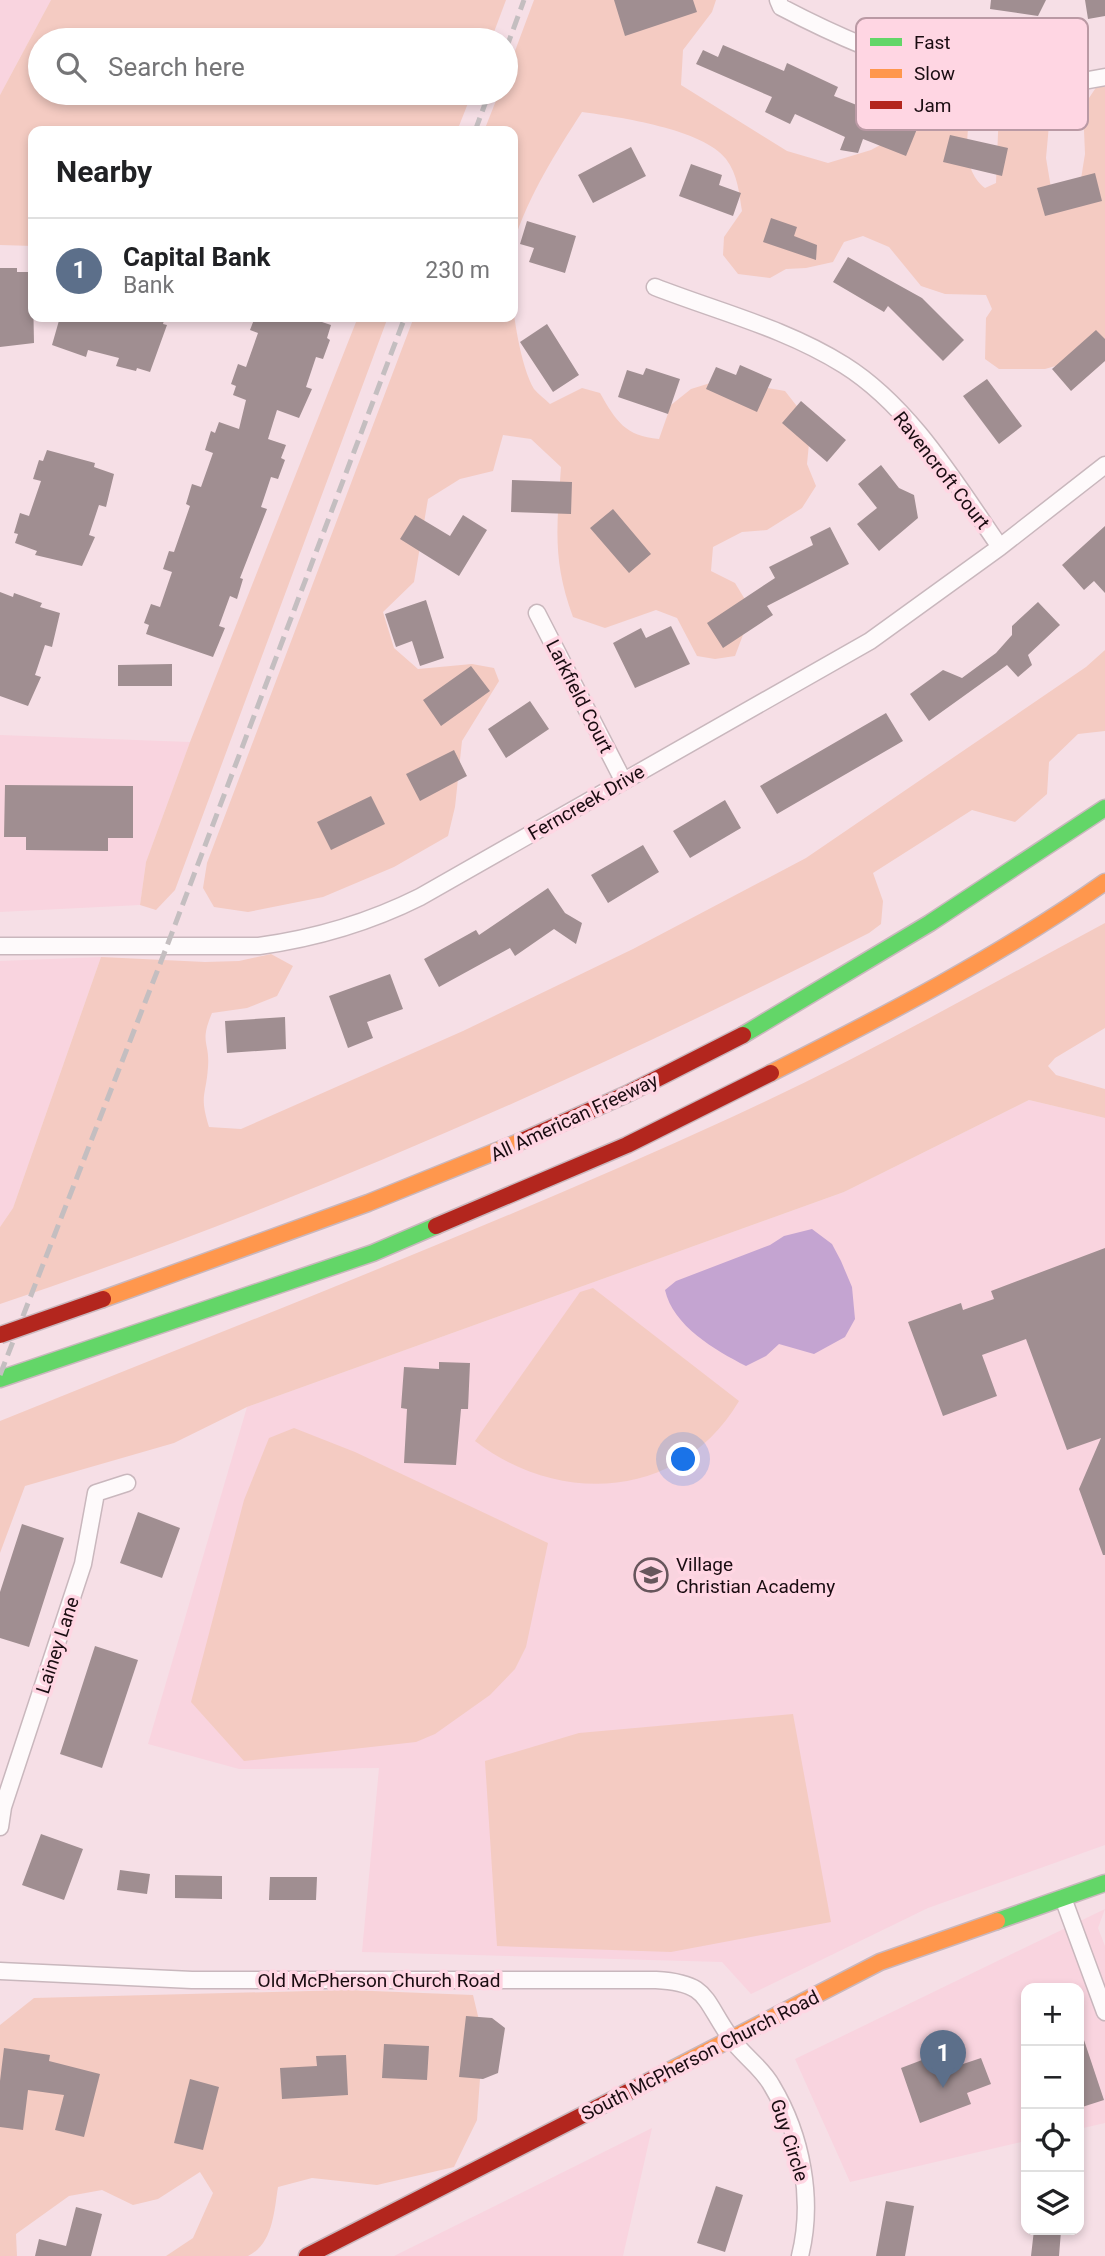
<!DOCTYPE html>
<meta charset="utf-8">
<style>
:root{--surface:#fff;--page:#f6f6f6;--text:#202124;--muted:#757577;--line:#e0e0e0;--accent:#111827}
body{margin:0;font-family:Roboto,sans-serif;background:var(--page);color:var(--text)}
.controls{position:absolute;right:21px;bottom:21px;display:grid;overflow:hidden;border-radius:14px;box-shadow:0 4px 10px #0003}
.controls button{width:63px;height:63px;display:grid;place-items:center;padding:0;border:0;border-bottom:2px solid var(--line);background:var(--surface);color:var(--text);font:35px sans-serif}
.you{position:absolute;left:684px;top:1460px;width:24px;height:24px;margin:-18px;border:5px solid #fff;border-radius:50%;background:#1a73e8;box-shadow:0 0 0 10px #1a73e833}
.badge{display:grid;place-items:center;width:46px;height:46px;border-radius:50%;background:var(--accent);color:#fff;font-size:23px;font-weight:700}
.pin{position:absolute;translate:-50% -58px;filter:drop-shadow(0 2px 4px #0008)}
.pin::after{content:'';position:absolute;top:37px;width:24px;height:21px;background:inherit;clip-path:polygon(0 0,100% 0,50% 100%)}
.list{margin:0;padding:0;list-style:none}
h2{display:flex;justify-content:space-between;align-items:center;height:91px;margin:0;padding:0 28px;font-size:30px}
h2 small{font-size:23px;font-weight:400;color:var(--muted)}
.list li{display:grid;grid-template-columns:46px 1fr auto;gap:21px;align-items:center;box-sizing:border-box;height:105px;padding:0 28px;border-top:2px solid var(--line)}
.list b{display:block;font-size:26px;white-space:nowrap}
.list p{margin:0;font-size:23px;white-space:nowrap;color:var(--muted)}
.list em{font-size:23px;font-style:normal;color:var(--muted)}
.icon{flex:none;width:38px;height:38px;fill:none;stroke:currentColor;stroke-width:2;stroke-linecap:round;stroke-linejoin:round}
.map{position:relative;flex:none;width:1105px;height:2256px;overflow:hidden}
.search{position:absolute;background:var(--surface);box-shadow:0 4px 10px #0003;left:28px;top:28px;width:490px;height:77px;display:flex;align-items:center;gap:18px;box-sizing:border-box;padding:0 24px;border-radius:38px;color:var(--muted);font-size:26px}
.panel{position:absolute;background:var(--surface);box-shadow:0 4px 10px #0003;left:28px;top:126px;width:490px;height:196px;border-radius:14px}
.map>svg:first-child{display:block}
.built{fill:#f9d4df}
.green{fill:#f4cbc2}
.water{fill:#c4a4d1}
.building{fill:#a08e91}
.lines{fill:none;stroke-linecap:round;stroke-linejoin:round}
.street-casing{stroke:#c9b7bd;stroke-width:19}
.fast-casing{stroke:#c9b7bd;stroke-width:19}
.slow-casing{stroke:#c9b7bd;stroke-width:19}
.jam-casing{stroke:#c9b7bd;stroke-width:19}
.street{stroke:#fefafb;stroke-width:16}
.fast{stroke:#63d668;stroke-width:16}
.slow{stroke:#ff974d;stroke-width:16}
.jam{stroke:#b3261e;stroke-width:16}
.rail{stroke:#c4bec0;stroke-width:5;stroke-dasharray:14 7;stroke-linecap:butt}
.jam-bridge-casing{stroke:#c9b7bd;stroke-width:19;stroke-linecap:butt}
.jam-bridge{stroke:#b3261e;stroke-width:16}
.labels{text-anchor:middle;stroke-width:7;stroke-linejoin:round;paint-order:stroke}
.street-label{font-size:19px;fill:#1a0c11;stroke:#ffd6e3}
.poi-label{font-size:19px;fill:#1a0c11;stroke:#ffd6e3;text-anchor:start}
.key{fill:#ffd6e3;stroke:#ba99a4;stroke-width:2}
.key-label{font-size:19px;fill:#1a0c11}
</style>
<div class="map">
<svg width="1105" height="2256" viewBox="0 0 1105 2256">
<rect width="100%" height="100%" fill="#f6dfe6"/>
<!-- built -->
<path class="built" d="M0 0H51L0 95Z
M0 735 190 742 146 862 140 905 0 912Z
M101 957 13 1208 0 1227V961Z
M1029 1100 1105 1118V1845L928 1908 751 1994 722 1962 362 1952 379 1768 239 1769 148 1744 247 1407 844 1192Z
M1105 1909 1098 1928 1105 1946V2123L1079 2129V1988H1026V2141L850 2182 795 2059Z
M652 2128 623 2256H394Z"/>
<!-- green -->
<path class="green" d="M51 0H506L491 40H40V93H472L457 131H33V246L0 245V95Z
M534 0H716L712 12 683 50 681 85 787 151 828 163 871 150 895 137 912 114 922 78 972 93C970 124 957 166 985 188L996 183 999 109 1007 91 1037 95 1050 114 1046 158 1051 188 1080 185 1085 154 1083 107 1097 86 1105 87V360L1080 359 1045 369H999L985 359 986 318 992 309 986 295 945 294 921 286 889 247 863 236 844 242 833 262 806 268 786 269 770 278 738 274 723 255 724 237 742 211C739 193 738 175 726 159 703 129 619 117 582 112 556 152 529 195 514 241 505 271 517 361 534 389 538 394 545 399 550 404L582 388 600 393C616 421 625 436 659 439L671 405 691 389 720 380 785 391 803 414 810 433 807 464 816 486 802 508 767 530 742 532 713 547 711 571 735 583 752 611 735 656 715 659 697 656 677 618 656 610 605 628 573 617C552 560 557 526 561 467L531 439 503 435 493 471 460 479 428 499 414 582 383 612 394 648 418 669 472 664 494 668 499 681 462 741 455 807 448 836 394 867 323 897 248 912 214 907 203 888 207 863 414 317H513V131H484L499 93H506V75Z
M358 317H388L175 890 156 910 140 905 146 862 190 742Z
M1105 650V731L1078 734 1049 762 1047 794 1015 822 972 810 873 873 883 901 881 924 869 933C588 1076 299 1204 0 1304V1227L13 1208 101 957 205 962 239 961 271 954 293 966 277 996 247 1008 212 1013C199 1044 210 1041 208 1067 206 1097 199 1094 209 1127L241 1129 463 1031 633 949 806 858 1086 667Z
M1105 923V1028L1055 1058 1048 1066 1056 1075 1105 1089V1118L1029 1100 844 1192 247 1407 174 1443 25 1486 0 1553V1421C245 1322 492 1227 732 1117 859 1059 982 989 1105 923Z
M593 1288 739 1401C681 1499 561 1507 475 1441L580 1292Z
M294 1428 355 1452 548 1543 526 1647 515 1669 490 1695 435 1734 416 1742 244 1761 191 1702 244 1500 269 1438Z
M793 1714 831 1922 671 1952 497 1946 485 1761 579 1733Z
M348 1990 473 1995 483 2037 477 2120 454 2167 377 2185 312 2178 278 2187C274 2212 273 2244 248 2256H166L193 2238 213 2193 200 2172 158 2199 133 2205 102 2190 69 2196 16 2234 17 2256H0V2025L34 1998Z"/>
<!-- water -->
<path class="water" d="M812 1229 832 1244 841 1261 852 1287 855 1319 845 1337 814 1354 779 1344 766 1356 746 1366C715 1350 673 1326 665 1290L676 1281 770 1245 784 1236Z"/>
<!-- building -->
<path class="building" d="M614 0H693L697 12 625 36Z
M991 0H1046L1038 16 990 9Z
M1085 0H1105V16L1088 19Z
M723 45 784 71 787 63 838 87 834 96 917 129 906 156 863 139 858 153 840 150 845 137 795 114 790 124 765 112 772 97 696 64 703 50 718 57Z
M950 135 1008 148 1002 176 943 162Z
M631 147 646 176 593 203 578 175Z
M691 164 722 175 719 185 741 193 733 216 679 196Z
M1095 173 1102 201 1045 216 1037 188Z
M771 218 797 227 794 236 817 245 816 260 763 242Z
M527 221 576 236 565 273 529 262 534 248 520 244Z
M848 257 922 298 964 340 943 361 888 306 884 312 833 282Z
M0 268H17V272H28L29 293H33L34 343 0 347Z
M60 317H165L163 324 167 325 150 372 137 368 136 371 116 366 119 358 88 350 86 357 52 345Z
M255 317H307L331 325 327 338 330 340 323 359 316 357 306 387 312 389 299 418 277 410 268 439 286 445 281 458 285 460 278 479 271 477 261 507 267 509 240 578 243 579 237 599 230 596 219 626 225 628 213 657 146 634 149 625 144 623 151 604 160 607 172 572 163 569 169 551 174 552 190 506 186 504 192 484 201 487 213 453 205 450 211 431 215 433 219 422 239 429 246 400 233 395 236 386 231 384 238 364 246 367 258 333 250 330Z
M547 324 579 375 553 392 520 342Z
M1096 330 1105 339V361L1071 391 1052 369Z
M740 365 772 379 757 412 706 389 716 367 736 375Z
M646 368 680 379 668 414 618 397 627 370 643 375Z
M987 379 1022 426 999 444 963 396Z
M801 401 846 440 827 462 782 423Z
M47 450 95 463 94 467 114 474 106 507 99 505 89 535 95 537 82 566 35 555 37 551 15 543 18 534 14 533 20 513 29 516 41 481 33 479 39 460 43 461Z
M881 465 899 488 914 495 918 518 879 551 857 524 877 508 858 484Z
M512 480 572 482 571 514 511 512Z
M613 509 651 554 629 573 590 528Z
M415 515 450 536 463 515 487 530 459 576 400 539Z
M1105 526V593L1094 581 1084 590 1062 565Z
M830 527 849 564 767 606 773 615 723 648 707 623 775 578 769 567 813 545 810 537Z
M0 592 13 597 14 593 42 603 40 607 60 613 52 647 45 645 35 675 41 677 28 706 0 696Z
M426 600 444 658 420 666 412 641 396 647 385 614Z
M1038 602 1060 625 1028 655 1032 665 1018 677 1007 665 929 721 910 694 943 670 962 678 996 653 1012 635V626Z
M671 626 690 664 635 688 613 643 641 628 646 638Z
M172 664V686H118V665Z
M471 666 490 691 441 726 423 700Z
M530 701 549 729 506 758 488 729Z
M886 713 903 741 777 814 760 786Z
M454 750 467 776 420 801 406 774Z
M5 785 133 786V838H108V851L26 850V837H4Z
M371 796 385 824 331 850 317 822Z
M725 800 741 828 690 858 673 831Z
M643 845 659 872 608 903 591 875Z
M548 888 565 913 582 923 576 944 554 929 515 956 510 948 439 987 424 959 476 930 479 935Z
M390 974 403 1009 367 1022 373 1038 348 1048 329 996Z
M285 1017 286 1049 227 1053 225 1021Z
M1105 1248V1555H1103L1079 1489 1101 1438 1067 1450 1026 1339 982 1355 997 1396 943 1416 908 1322 961 1303 963 1310 994 1299 991 1291Z
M439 1362 470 1363 468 1409H461L456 1465 404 1463 407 1409 401 1408 404 1367 439 1369Z
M138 1512 180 1528 162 1578 120 1563Z
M22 1524 64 1538 29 1647 0 1638V1592Z
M95 1646 138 1660 102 1768 60 1754Z
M41 1834 83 1849 64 1900 22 1885Z
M120 1870 150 1874 147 1894 117 1890Z
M175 1875 222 1876V1899L175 1898Z
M270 1877H317L316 1900H269Z
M466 2016 492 2018 505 2028 498 2073 483 2079 459 2077Z
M1079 2034H1082L1104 2100 1079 2108Z
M384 2044 429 2046 427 2080 382 2078Z
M4 2048 50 2055 49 2061 100 2074 84 2137 55 2130 64 2095 28 2090 23 2130 0 2127V2081Z
M951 2049 957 2066 981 2058 991 2084 967 2093 971 2104 920 2123 901 2068Z
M346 2055 348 2095 282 2099 280 2068 317 2066 316 2056Z
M190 2079 219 2087 203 2150 174 2143Z
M716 2186 743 2195 725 2252 697 2243Z
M886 2201 914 2206 905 2256H876Z
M76 2207 102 2214 91 2256H35L39 2239 66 2246Z
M1034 2230 1061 2231 1059 2256H1031Z"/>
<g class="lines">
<defs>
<path id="street" d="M778 0 781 7C882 60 990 101 1105 77
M655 287C719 312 785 328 844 365 911 407 956 484 1000 547
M537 613 623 780
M0 946H259C317 938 368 923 420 897L870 641 1000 547 1105 465
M0 1827 3 1807 83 1564 96 1493 127 1483
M1063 1898 1105 2012
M0 1971 192 1980H656C709 1983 703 1999 730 2037 742 2055 762 2067 772 2086 802 2136 814 2200 800 2256"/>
<path id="fast" d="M743 1035 930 923 1105 808
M0 1379 373 1253 436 1226
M997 1921 1105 1883"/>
<path id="slow" d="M771 1073C886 1015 1000 956 1105 882
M103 1299 368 1203 524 1140
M665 2073 880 1962 997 1921"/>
<path id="jam" d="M524 1140 627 1094 743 1035
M436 1226 627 1145 771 1073
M307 2256 665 2073"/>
</defs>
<!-- street casing -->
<use href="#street" class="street-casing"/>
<!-- fast casing -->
<use href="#fast" class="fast-casing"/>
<!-- slow casing -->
<use href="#slow" class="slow-casing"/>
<!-- jam casing -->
<use href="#jam" class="jam-casing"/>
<!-- street -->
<use href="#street" class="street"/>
<!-- fast -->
<use href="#fast" class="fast"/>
<!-- slow -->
<use href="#slow" class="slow"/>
<!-- jam -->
<use href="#jam" class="jam"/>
<!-- rail -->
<path class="rail" d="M506 49 524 0
M475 131 489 93
M0 1375 167 946 405 317"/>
<defs>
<path id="jam-bridge" d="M0 1335 103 1299"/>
</defs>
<!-- jam-bridge casing -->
<use href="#jam-bridge" class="jam-bridge-casing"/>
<!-- jam-bridge -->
<use href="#jam-bridge" class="jam-bridge"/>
</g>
<!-- icons -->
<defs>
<symbol id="school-ring" viewBox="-11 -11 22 22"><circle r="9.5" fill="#ffd6e3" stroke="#67565c" stroke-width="1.5"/><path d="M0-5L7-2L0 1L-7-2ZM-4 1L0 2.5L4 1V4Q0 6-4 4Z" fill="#67565c"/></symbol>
</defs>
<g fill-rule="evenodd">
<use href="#school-ring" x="632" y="1556" width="38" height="38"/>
</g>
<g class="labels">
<!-- street labels -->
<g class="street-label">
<text transform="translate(942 470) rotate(52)" y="7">Ravencroft Court</text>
<text transform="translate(580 696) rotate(63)" y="7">Larkfield Court</text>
<text transform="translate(586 802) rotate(-30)" y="7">Ferncreek Drive</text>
<text transform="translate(574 1117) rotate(-25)" y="7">All American Freeway</text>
<text transform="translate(57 1645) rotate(-72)" y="7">Lainey Lane</text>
<text x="379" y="1987">Old McPherson Church Road</text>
<text transform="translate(700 2055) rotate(-27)" y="7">South McPherson Church Road</text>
<text transform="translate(790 2140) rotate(72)" y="7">Guy Circle</text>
</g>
<!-- poi labels -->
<g class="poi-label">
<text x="676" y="1571">Village<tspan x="676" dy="22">Christian Academy</tspan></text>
</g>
</g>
<!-- legend -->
<rect x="856" y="18" width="232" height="112" rx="10" class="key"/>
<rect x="870" y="38" width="32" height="8" fill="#63d668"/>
<rect x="870" y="69" width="32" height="9" fill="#ff974d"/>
<rect x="870" y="101" width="32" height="8" fill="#b3261e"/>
<g class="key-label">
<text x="914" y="49">Fast</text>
<text x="914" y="80">Slow</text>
<text x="914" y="112">Jam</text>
</g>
</svg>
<div class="controls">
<button>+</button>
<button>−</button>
<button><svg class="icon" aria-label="locate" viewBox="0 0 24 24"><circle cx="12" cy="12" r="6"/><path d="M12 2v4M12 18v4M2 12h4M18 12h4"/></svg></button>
<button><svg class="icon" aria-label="layers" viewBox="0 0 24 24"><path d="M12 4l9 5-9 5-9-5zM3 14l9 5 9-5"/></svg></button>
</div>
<div class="you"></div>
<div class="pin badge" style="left:943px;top:2088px;background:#5c6f8a">1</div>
<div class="search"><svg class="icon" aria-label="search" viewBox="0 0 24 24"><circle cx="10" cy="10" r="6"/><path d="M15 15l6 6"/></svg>Search here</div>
<section class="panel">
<h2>Nearby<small></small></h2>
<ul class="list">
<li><span class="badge" style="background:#5c6f8a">1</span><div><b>Capital Bank</b><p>Bank</p></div><em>230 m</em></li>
</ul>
</section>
</div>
